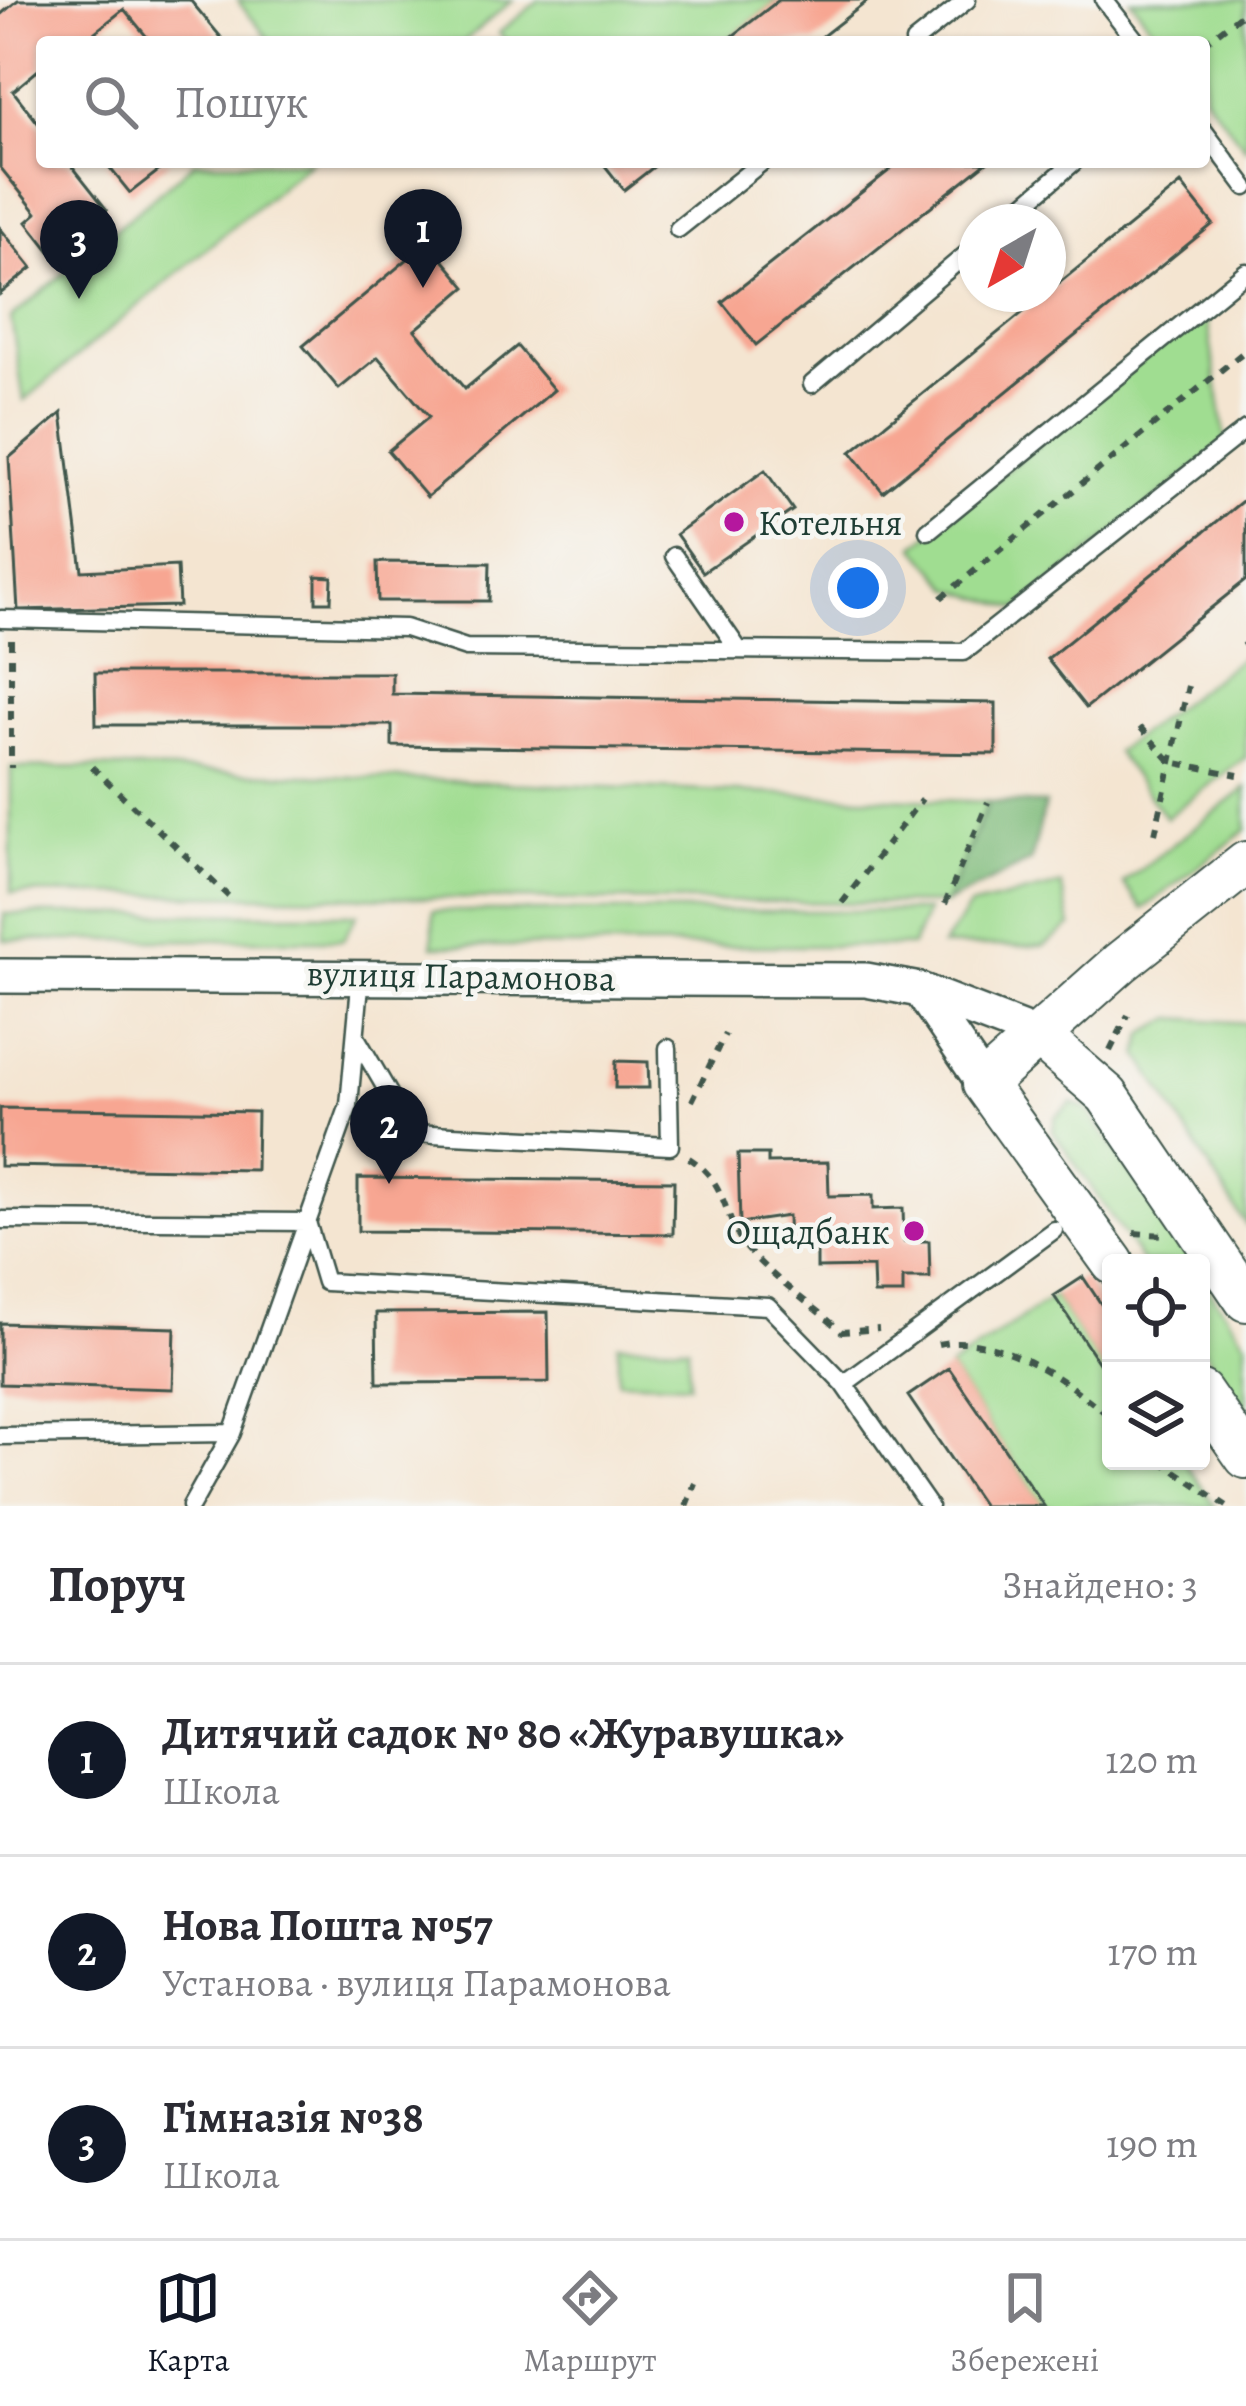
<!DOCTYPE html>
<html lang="uk">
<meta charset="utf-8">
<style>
:root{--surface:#fff;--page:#f7f7f7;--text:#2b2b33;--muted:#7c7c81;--line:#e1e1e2;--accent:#111827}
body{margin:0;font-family:Alegreya,serif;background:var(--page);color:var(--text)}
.controls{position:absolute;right:36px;bottom:36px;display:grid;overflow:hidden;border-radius:12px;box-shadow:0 3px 9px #0004}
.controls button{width:108px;height:108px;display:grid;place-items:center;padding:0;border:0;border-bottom:3px solid var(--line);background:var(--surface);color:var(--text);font:60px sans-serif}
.compass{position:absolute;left:958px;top:204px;width:108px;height:108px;border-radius:50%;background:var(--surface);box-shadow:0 3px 9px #0004;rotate:219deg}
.you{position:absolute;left:858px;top:588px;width:42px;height:42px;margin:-30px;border:9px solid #fff;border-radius:50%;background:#1a73e8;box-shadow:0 0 0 18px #1a73e833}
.badge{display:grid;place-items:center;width:78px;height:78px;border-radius:50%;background:var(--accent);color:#fff;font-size:39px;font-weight:700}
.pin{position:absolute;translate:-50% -99px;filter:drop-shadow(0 3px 6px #0008)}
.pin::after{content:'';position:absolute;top:63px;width:42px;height:36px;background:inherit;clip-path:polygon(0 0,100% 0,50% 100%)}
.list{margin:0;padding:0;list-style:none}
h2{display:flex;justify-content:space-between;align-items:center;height:156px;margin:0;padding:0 48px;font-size:51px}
h2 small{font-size:39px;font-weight:400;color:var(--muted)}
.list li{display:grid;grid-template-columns:78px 1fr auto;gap:36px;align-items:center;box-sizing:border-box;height:192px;padding:0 48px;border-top:3px solid var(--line)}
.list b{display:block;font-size:45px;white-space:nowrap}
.list p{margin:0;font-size:39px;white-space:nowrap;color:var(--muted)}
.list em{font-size:39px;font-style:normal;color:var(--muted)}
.icon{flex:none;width:66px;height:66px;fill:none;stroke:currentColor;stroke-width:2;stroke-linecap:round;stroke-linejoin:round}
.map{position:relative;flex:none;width:1246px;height:1506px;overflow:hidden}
.search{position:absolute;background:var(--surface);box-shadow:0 3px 9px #0004;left:36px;right:36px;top:36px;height:132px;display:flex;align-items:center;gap:30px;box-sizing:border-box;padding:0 42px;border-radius:12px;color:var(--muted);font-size:45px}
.sheet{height:732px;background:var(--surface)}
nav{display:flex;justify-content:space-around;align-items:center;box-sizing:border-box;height:168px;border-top:3px solid var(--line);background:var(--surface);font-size:33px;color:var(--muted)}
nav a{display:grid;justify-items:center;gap:6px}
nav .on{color:var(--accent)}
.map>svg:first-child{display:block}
.green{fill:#a0dd91;stroke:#608d62;stroke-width:3}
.forest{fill:#80bc7b;stroke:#507c58;stroke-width:3}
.building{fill:#f7a692}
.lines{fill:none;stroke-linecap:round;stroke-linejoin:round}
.service-casing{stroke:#3f564c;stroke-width:21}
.minor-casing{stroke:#3f564c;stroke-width:38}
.tertiary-casing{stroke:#3f564c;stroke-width:46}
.path{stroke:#3f564c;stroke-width:6;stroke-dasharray:9 9;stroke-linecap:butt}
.service{stroke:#fff;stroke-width:16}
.minor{stroke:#fff;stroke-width:33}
.tertiary{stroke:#fff;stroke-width:42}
.poi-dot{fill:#b5179e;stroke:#f6f6f2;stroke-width:4.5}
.labels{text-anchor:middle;stroke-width:9;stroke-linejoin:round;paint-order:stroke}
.poi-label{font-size:36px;fill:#1f3d34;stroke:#f6f6f2;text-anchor:start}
.street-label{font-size:36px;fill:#1f3d34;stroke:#f6f6f2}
</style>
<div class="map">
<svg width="1246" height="1506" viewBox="0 0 1246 1506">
<rect width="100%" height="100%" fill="#f6f6f2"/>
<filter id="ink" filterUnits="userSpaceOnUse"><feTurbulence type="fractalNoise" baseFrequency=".00833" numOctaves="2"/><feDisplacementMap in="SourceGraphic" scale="24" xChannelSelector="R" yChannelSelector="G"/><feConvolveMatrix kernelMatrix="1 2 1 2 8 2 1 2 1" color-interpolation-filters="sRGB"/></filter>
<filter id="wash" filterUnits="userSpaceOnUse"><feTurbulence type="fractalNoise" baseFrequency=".004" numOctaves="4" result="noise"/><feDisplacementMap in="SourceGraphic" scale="48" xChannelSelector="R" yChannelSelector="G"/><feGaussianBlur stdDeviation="2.7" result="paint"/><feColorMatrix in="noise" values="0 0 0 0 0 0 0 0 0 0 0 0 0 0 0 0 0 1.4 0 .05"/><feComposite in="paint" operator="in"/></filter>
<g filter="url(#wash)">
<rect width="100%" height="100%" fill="#f4e5d1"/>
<!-- green -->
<path class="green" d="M237 0H513L463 42H271Z
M539 0H779L725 42H507L499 33Z
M1131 0H1246V149L1204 95V42H1163Z
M195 162H310L24 401 11 318Z
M1205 306 1226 443 1018 609 952 589 915 546Z
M1241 658 1246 665V757L1166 818 1116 752Z
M92 767 988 802 945 904 11 893V768Z
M1246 788V830L1143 909 1123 883Z
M1061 885 1071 926 1044 946H942L969 907Z
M433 911H927L912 946H433Z
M4 914H357L343 940H4Z
M1173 1018 1246 1023V1225L1139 1055 1144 1034Z
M1072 1103 1087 1109 1192 1263H1143L1053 1131 1055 1117Z
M1201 1277 1246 1342V1411L1201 1346Z
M1054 1296 1111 1381V1461H1184L1215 1506H1044L949 1368Z
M618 1344 688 1346 689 1384 618 1381Z"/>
<!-- forest -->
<path class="forest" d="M989 802 1045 804 1031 861 945 904Z"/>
<g id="blocks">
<!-- building -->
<path class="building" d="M18 0H190L225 42H151L124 9 95 32 103 42H42V67L13 91 42 128V162H69L107 210 52 254 27 222 37 213 0 167V15Z
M779 0H869L815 42H725Z
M105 162H170L130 193Z
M602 162H660L624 190Z
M900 162H987L756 345 722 302Z
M1181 184 1213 224 883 492 851 452Z
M0 228 32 268 0 294Z
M428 242 466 287 415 330 465 389 517 346 554 390 427 497 388 451 429 417 378 357 339 389 303 346Z
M62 413 82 571 177 566 179 606 18 610 9 458Z
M765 470 793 510 703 572 676 534Z
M1246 498V580L1086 708 1047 659Z
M377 562 490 563 489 601H378Z
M316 576 332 577 331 602H316Z
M95 673H392V694L996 703V754L392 746V725H96Z
M616 1061 648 1062 649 1088H615Z
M0 1108 257 1112 256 1170 0 1166Z
M738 1154H768V1163L828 1162 829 1196 873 1195V1209L903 1208 904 1241H929L930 1278H903V1294H874L873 1267 817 1268V1249H789L788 1216 740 1223Z
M358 1178 674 1181 673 1234 358 1231Z
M1083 1277 1111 1319V1381L1054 1296Z
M548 1312 549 1382 377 1383 376 1313Z
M0 1323 175 1328 173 1389 0 1384Z
M949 1368 1044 1506H983L908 1396Z"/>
</g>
</g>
<g filter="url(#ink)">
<use href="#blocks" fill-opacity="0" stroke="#3f564c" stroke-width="3"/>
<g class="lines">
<defs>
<path id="service" d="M1104 0 1137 42
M914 42 967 0
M1204 131 1246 187
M1004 222 1074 162
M678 229 762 162
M812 384 976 246
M928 531 1246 272
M674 556 739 650
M1 619 405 628 466 648 964 652 1246 429
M356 1037 412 1133 670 1146 668 1048
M0 1220 307 1222 325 1282 768 1306 844 1384
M0 1436 232 1433
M191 1506 232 1433 349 1105 361 974
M929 1506 844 1384 1054 1230"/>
<path id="minor" d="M0 976 866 980 920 990 1039 1036
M920 990 984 1084"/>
<path id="tertiary" d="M1039 1036 1107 1095 1246 1300
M1113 1263 984 1084 1120 963 1246 863
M1201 1392 1246 1457"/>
</defs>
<!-- service casing -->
<use href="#service" class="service-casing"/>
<!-- minor casing -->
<use href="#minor" class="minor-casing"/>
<!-- tertiary casing -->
<use href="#tertiary" class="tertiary-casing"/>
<!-- path -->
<path class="path" d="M1204 43 1246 11
M941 598 1246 350
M11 639V768
M1243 642 1246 646
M1140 727 1171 762 1238 775
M92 767 228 896
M1155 834 1188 686
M842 903 922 799
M945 904 988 802
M1110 1051 1128 1015
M692 1101 725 1034
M689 1158C731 1185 720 1217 749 1251 776 1281 812 1305 842 1332L879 1329
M1134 1233 1163 1235
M1201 1316H1218
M938 1344C997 1331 1068 1381 1111 1418
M1160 1461 1227 1506
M686 1506 695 1483"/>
<!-- service -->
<use href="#service" class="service"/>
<!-- minor -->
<use href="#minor" class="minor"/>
<!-- tertiary -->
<use href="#tertiary" class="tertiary"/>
</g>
</g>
<!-- markers -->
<g class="poi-dot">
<circle cx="734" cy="522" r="12"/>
<circle cx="914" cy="1231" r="12"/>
</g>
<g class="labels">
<!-- poi labels -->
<g class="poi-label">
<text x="758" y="535">Котельня</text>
<text x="890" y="1244" text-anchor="end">Ощадбанк</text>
</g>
<!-- street labels -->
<g class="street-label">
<text transform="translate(461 975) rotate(1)" y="13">вулиця Парамонова</text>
</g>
</g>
</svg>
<div class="controls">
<button><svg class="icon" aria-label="locate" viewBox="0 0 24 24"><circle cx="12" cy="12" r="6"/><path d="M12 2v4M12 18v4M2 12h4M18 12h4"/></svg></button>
<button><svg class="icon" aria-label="layers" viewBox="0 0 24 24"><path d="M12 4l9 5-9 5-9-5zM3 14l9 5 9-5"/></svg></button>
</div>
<svg class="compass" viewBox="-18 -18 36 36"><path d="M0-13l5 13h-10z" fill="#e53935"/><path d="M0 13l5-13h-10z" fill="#7c7c81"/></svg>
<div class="you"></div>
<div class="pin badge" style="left:423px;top:288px">1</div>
<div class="pin badge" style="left:389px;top:1184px">2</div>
<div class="pin badge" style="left:79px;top:299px">3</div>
<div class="search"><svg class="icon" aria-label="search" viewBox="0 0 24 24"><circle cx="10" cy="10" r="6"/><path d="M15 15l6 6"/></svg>Пошук</div>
</div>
<section class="sheet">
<h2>Поруч<small>Знайдено: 3</small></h2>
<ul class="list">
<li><span class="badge">1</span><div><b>Дитячий садок № 80 «Журавушка»</b><p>Школа</p></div><em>120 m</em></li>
<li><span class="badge">2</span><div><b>Нова Пошта №57</b><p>Установа · вулиця Парамонова</p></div><em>170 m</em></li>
<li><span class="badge">3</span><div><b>Гімназія №38</b><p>Школа</p></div><em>190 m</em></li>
</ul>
</section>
<nav>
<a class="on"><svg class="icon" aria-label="map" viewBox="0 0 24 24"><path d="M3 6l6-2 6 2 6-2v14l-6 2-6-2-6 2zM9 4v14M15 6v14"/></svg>Карта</a>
<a><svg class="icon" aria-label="directions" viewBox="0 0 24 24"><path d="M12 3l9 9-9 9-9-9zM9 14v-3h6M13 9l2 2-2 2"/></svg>Маршрут</a>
<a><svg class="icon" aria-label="saved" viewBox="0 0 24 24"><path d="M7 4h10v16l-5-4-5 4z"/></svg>Збережені</a>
</nav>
